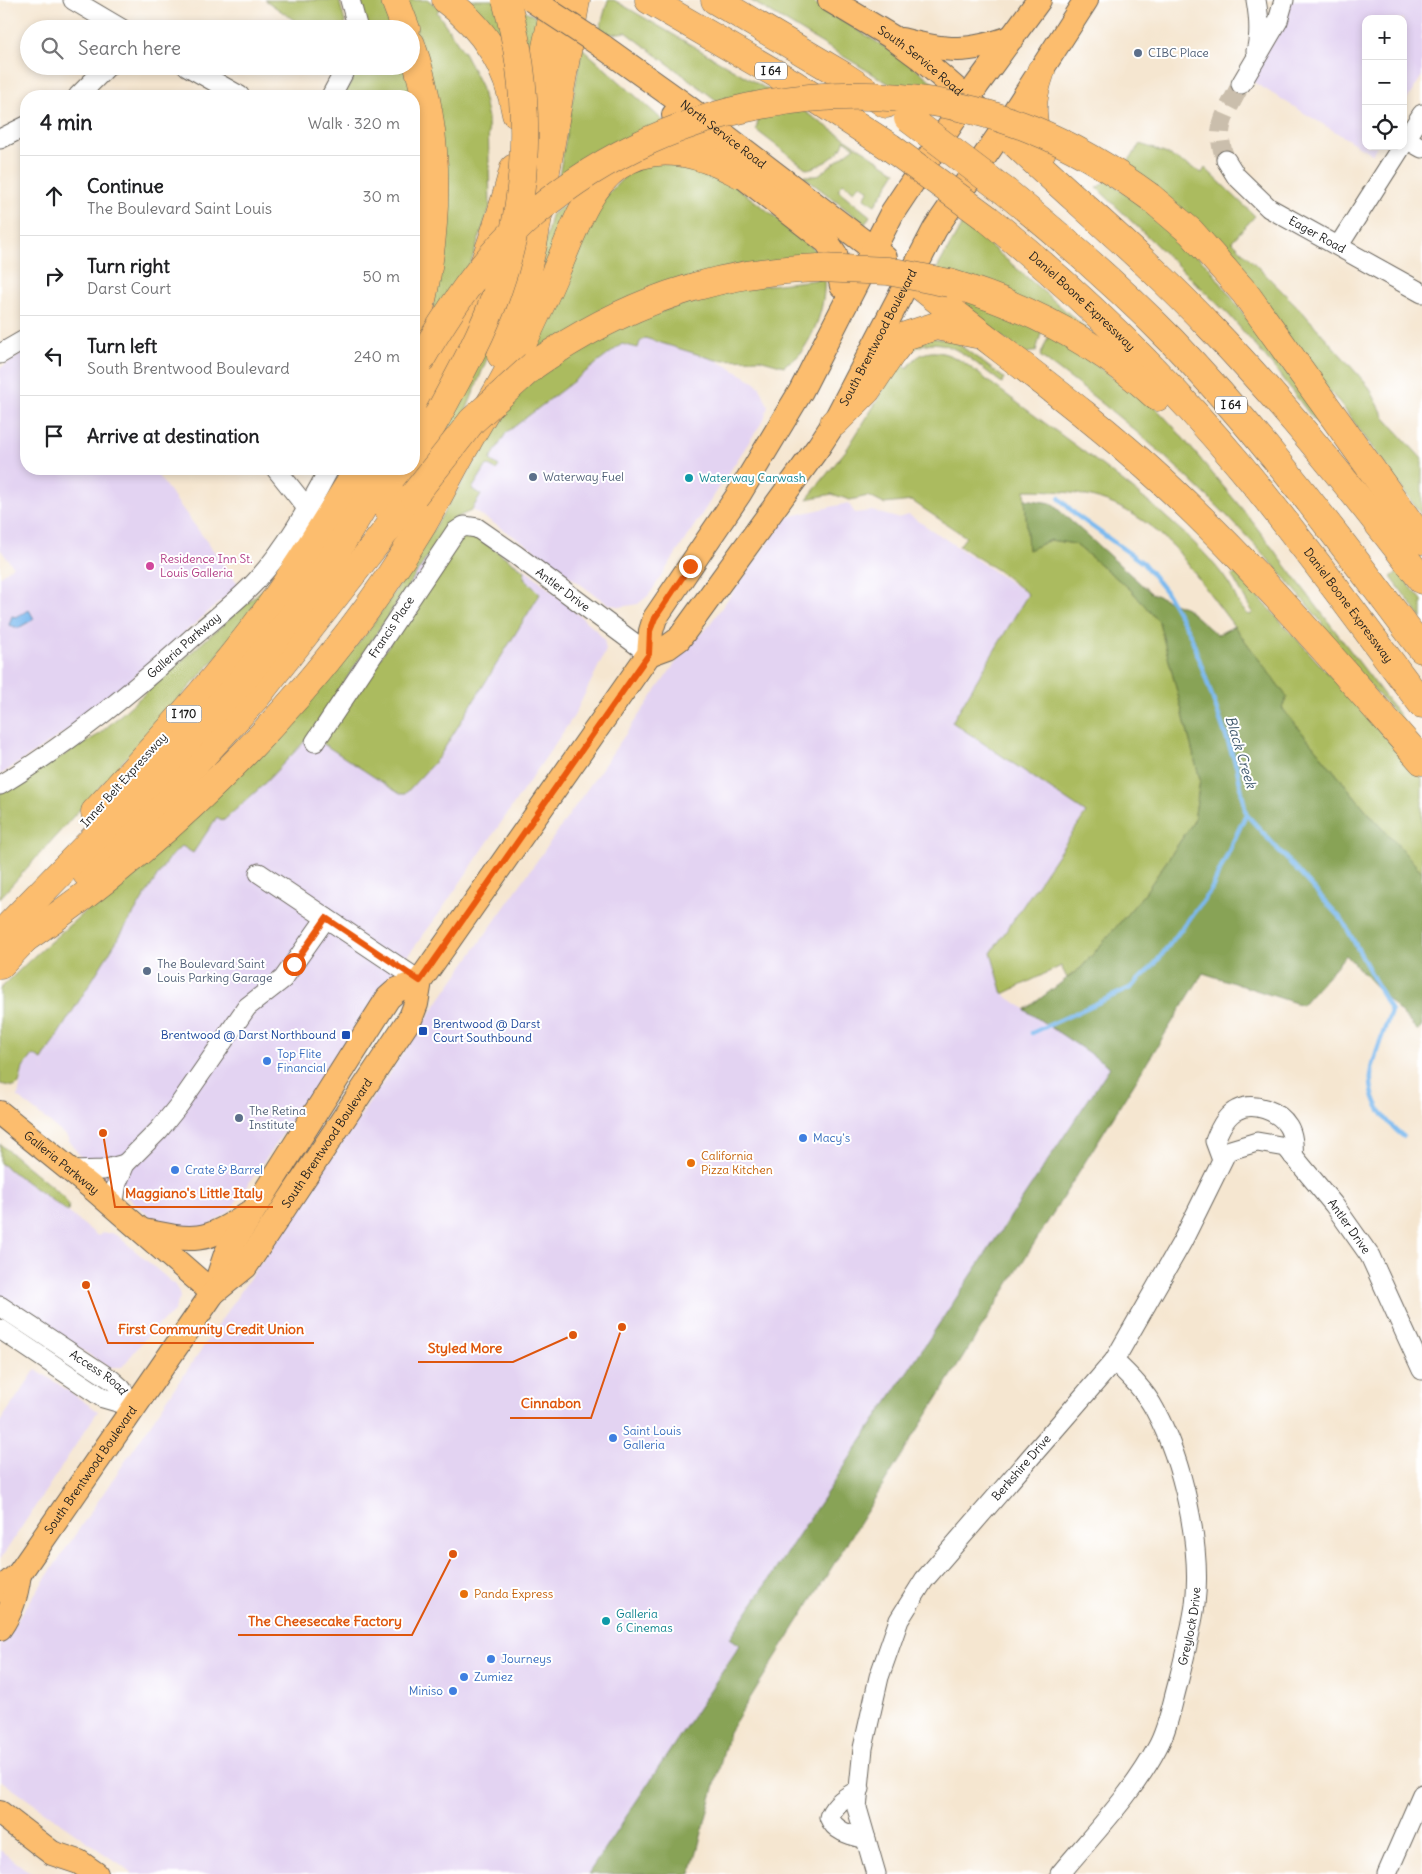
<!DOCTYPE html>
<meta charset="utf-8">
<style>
:root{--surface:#fff;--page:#f6f6f6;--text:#202124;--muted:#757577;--line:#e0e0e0}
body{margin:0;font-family:Delius,sans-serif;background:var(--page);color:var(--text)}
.controls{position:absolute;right:15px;top:15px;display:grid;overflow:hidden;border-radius:10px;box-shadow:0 2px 8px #0003}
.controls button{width:45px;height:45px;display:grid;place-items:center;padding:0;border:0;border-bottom:1px solid var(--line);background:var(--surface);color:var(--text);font:25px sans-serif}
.stop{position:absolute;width:15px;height:15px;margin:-11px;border:4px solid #ea580c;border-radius:50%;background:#fff}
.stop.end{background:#ea580c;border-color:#fff;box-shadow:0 1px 5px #0008}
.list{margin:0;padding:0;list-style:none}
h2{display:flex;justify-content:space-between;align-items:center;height:65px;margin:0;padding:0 20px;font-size:21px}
h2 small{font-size:16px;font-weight:400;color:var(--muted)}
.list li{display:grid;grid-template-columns:32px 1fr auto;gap:15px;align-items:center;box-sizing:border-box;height:80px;padding:0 20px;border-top:1px solid var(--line)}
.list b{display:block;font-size:19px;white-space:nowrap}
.list p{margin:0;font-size:16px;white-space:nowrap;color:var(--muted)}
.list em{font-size:16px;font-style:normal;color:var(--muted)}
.icon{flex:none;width:28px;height:28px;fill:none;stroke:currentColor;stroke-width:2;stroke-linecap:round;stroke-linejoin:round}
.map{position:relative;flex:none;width:1422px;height:1874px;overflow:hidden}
.search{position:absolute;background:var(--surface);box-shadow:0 2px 8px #0003;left:20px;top:20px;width:400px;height:55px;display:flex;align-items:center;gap:12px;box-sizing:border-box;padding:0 18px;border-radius:28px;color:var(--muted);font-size:19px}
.panel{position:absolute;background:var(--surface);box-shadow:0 2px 8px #0003;left:20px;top:90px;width:400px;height:385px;border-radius:20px}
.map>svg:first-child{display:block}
.built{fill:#e3d3f2}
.green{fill:#abbb5f;stroke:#646c3e}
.forest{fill:#88a356;stroke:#526039}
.water{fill:#7bbaef;stroke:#4c6b86}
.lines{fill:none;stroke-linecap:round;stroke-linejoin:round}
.stream{stroke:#7bbaef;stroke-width:4.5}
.minor-tunnel{stroke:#cabeac;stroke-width:19;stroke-dasharray:19 9;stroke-linecap:butt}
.minor-casing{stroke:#68635b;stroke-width:21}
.major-casing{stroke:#68635b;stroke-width:26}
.highway-casing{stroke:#68635b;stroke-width:29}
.minor{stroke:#fff;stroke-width:19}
.major{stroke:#fcbd6e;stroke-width:24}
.highway{stroke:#fcbd6e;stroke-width:28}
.major-bridge-casing{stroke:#68635b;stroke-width:26;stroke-linecap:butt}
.highway-bridge-casing{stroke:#68635b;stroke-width:29;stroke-linecap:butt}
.major-bridge{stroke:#fcbd6e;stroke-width:24}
.highway-bridge{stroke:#fcbd6e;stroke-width:28}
.route{stroke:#ea580c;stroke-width:6}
.service-dot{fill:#5c6f8a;stroke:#fff;stroke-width:2}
.culture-dot{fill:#0f9aa8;stroke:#fff;stroke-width:2}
.hotel-dot{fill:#d1479c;stroke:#fff;stroke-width:2}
.transit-dot{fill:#1a4fb4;stroke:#fff;stroke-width:2}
.shop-dot{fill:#3f7fe0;stroke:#fff;stroke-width:2}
.food-dot{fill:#e8710a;stroke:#fff;stroke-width:2}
.labels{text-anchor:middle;stroke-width:4;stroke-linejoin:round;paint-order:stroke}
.shield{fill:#fff;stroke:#606060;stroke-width:1}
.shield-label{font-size:11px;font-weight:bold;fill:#1c1c1c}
.service-label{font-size:12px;fill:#4e5e75;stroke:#fff;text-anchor:start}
.street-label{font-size:12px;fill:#1c1c1c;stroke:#fff}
.culture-label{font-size:12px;fill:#0d838f;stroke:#fff;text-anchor:start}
.hotel-label{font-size:12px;fill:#b23c85;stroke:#fff;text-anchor:start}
.transit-label{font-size:12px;fill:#164399;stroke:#fff;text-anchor:start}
.shop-label{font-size:12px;fill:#366cbe;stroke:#fff;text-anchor:start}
.food-label{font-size:12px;fill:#c56008;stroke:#fff;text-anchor:start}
.water-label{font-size:14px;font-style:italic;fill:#425b70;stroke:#fff}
.leader{fill:none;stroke:#de560d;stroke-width:2}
.callout-dot{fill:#de560d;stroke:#fff;stroke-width:2}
.callout-label{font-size:14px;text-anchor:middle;font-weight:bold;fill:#de560d;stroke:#fff;stroke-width:4;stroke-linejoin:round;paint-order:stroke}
</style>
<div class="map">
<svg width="1422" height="1874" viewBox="0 0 1422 1874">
<rect width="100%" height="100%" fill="#fff"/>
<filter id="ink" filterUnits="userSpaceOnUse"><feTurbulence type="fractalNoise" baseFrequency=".02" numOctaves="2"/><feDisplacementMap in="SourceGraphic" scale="10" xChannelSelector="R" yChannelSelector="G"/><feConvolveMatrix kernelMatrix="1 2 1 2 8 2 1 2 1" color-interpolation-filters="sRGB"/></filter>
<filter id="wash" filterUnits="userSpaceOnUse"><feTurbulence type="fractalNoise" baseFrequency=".0096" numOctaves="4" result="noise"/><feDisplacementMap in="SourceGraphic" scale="20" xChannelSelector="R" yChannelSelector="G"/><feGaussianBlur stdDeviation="1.12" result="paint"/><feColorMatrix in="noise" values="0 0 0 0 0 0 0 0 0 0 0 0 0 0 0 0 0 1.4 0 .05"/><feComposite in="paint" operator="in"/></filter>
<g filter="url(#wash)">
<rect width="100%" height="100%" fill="#f5e6d0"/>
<!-- built -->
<path class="built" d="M1291 0H1422V76L1403 106V19H1366V146H1377L1372 154 1250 80Z
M645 338 716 360 755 382 761 389 768 406 764 419 649 595 638 604 620 607 606 603 526 544 454 498 483 449 622 344 640 341Z
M26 351V469H153L239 585 91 715 0 775V576L13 566 0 549V368Z
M848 503 855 513 872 511 897 518 909 515 1028 594 952 722 1086 812 991 953 1003 994 1110 1067 730 1638 740 1645 588 1874H133L0 1780V1645L429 1015 688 645 707 628 787 517Z
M444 514 533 575 598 632 604 640 606 650 602 659 574 716 438 915 378 996 229 1212 200 1231 157 1222 82 1159 66 1136 18 1097 23 1068 168 859 265 767 369 630Z
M0 1163 68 1212 98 1236 103 1233H111L118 1236 174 1284 179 1292 180 1298 173 1313 153 1329 122 1367H108L0 1297Z
M36 1369 98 1411 0 1560V1422Z
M0 1850 32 1874H0Z"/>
<!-- green -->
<path class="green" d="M265 0H339L347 29H307Z
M360 0H384L395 29H366Z
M404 0H428L440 8 437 12 465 54 481 86 488 118 490 207 467 274 432 323 434 294Z
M459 0H497L510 62Z
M608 0H614L777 95 724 106 626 32 605 35 599 31Z
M750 0H810L907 61 947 94 901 91Z
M517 6 541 20 531 79Z
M582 48 668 125 557 187Z
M359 66H407L417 107 424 213 414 290V96H344Z
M802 110 896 172 875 205 864 198 869 190 860 184 854 191 843 183 838 190 870 216 865 224 803 176H817L855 147 844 140C843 154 820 167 807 169L756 130 759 116Z
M1141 144 1167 154 1202 173 1205 168 1255 216 1232 241 1300 309 1369 387 1385 418 1422 459V516L1340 403 1123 168Z
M657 162 719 174 806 240 822 259 800 260 528 359 600 202 629 172Z
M1107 180 1146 208 1209 267 1342 447 1337 450 1272 365 1230 316 1097 188Z
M588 188 530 311 551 215Z
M963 222 1089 331 935 272Z
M824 279C826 304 815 335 799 355 795 360 788 361 784 366L759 359 716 360 645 338 640 342 638 348 622 344 506 433 490 460 499 466 496 470 487 465 472 489 481 495 471 511 455 518 448 526 305 741 261 787 223 821 217 817 193 853 182 846 168 859 42 1060 33 1055 23 1068 19 1084 14 1087 0 1084V989L32 958 140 863 315 694 369 630 401 582 483 449 506 403 541 374 606 333 716 291Z
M962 298 1042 330 1036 351 1024 354 958 303Z
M1050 333 1153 405 1172 425 1248 516 1422 745 1321 629 1322 623C1241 521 1146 433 1040 356Z
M931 338 953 340 1004 378 1002 383C971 361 933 318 902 363L907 369C922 344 945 350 966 364 1039 421 1118 472 1186 535 1202 550 1217 566 1229 584 1236 595 1238 607 1249 615L1253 613 1232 576 1237 573 1422 777V872L1366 810 1282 708 1287 697 1177 550C1131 503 1090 490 1025 490L1028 550 1050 540 1075 544 1131 590 1159 622 1200 780 1194 821 1145 893 1082 967 1067 978 1061 966 1003 994 991 953 1086 813 952 722 1028 594 997 570 959 546 966 537 912 501 884 504 868 496 850 500 832 494 807 499 847 449 879 398 899 359 906 350Z
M486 341 493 344 462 421 428 462Z
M465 533 474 535 525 571 524 578 540 594 439 757 405 794H400L322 743Z
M1398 572 1422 600V619L1391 577Z
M272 581 215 659 0 898V793L98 735Z
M0 1144 63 1196 69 1206 68 1212 0 1163Z"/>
<!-- forest -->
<path class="forest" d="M1025 499 1051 503 1151 593 1186 608 1217 635 1234 626 1287 697 1282 708 1366 810 1422 872V1027L1418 1031 1346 955 1302 1005 1203 973 729 1732 691 1874H588L740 1645 730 1638 1110 1067 1025 1010 1082 967 1145 893 1194 821 1200 780 1159 622 1131 590 1075 544 1050 540 1028 550Z"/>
<!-- water -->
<path class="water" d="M29 610 34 619 18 628 9 625 12 616 16 617Z"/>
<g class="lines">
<!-- stream -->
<path class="stream" d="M1246 814 1343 921 1391 1011C1385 1029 1373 1057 1371 1075 1369 1099 1385 1122 1403 1136
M1032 1033 1130 988 1154 965 1211 890 1246 814 1237 768 1191 636 1166 592 1143 563 1076 515 1059 498"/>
</g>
</g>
<g filter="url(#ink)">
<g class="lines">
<!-- minor-tunnel -->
<path class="minor-tunnel" d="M1226 160C1212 127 1227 113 1241 84"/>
<defs>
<g id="minor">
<path d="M73 0 122 29"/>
<path d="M350 0 358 29"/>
<path d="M1256 51C1261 34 1259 17 1256 0"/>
<path d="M187 66 240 96"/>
<path d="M1241 84 1278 21 1284 0"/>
<path d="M78 96 108 66"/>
<path d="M331 96 347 66"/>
<path d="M0 139 26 126"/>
<path d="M1406 139 1422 148"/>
<path d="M1403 144 1422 114"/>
<path id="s1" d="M1226 160 1236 176 1269 208 1422 293"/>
<path d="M1339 245 1402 146"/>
<path d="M0 354 26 339"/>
<path d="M276 469 307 508"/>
<path id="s2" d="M315 742 455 532 464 526 477 528 516 555 649 654"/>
<path id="s3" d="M0 785C70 743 132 692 192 638 214 619 238 601 257 580 286 548 309 507 329 469"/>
<path d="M259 873 420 981"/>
<path d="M1222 1160 1215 1141C1219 1130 1226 1115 1237 1110 1253 1101 1279 1111 1288 1126 1293 1134 1294 1147 1293 1156"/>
<path d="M73 1171 103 1170 125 1164"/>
<path d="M113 1206 117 1183 125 1164 159 1130 179 1105 247 1007 283 979 326 918"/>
<path id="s4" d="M0 1306 112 1380 121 1388 134 1407"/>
<path d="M0 1329 103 1398 134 1407"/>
<path d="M860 1789C846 1797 836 1802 829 1817 835 1832 850 1835 866 1839"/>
<path id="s5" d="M876 1874 857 1808 863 1748 879 1677 899 1620 924 1580 1114 1361 1182 1242 1227 1151 1257 1142 1286 1147 1334 1205 1370 1256 1422 1370"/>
<path id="s6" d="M1060 1874C1093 1834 1132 1795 1157 1748 1168 1729 1172 1704 1178 1683 1184 1658 1191 1632 1195 1605 1202 1546 1183 1462 1155 1410 1145 1391 1130 1376 1114 1361"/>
<path d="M1387 1874 1422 1794"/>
</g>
<g id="major">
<path id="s7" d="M830 0 892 37 919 57 979 109"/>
<path d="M902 40C948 52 968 53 1013 37"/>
<path id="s8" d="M602 46 686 106 885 258"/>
<path d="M674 115 740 174 827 242 835 254 842 286"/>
<path id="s9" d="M649 654 668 647 679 639 819 446 834 423 935 229 1002 131 1086 0"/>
<path id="s10" d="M0 1113 96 1191 213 1293"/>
<path d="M143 1231C192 1241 206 1244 247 1214"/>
<path d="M213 1293 226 1254 388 998 397 990 420 981"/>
<path id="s11" d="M0 1590 19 1574 213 1293 245 1267 411 1017 416 1004 420 981 649 654 651 631 655 618 739 494 801 391 892 213 977 85 1039 0"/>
<path d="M0 1628C12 1611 16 1595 19 1574"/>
<path d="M0 1813 52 1853 79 1862 96 1874"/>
</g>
<g id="highway">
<path d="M395 0 406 29"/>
<path d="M446 0C485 29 508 66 516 114"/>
<path d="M649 0 792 83 890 147"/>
<path d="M715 0 842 75 886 104"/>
<path d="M411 44C444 139 439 239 414 334"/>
<path d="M1041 71C1030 102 1030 119 1042 151"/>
<path d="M526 129 535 99 556 0"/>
<path d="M1002 131C1071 197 1145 258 1211 328 1287 407 1355 493 1422 580"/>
<path d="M1006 192C1064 239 1120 288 1172 341 1264 437 1342 543 1422 649"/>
<path d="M1150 197 1191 232 1245 293 1422 540"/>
<path id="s12" d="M988 219C1080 293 1165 376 1241 467 1304 543 1362 625 1422 704"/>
<path d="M908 276C992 345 1082 407 1162 481 1256 568 1338 665 1422 761"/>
<path d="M949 283C1026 306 1097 342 1157 397"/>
<path d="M501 355 521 294 533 245 576 0"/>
<path d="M534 365C622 304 712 271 820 268"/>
<path d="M414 419C457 339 491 256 514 168"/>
<path d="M834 423 867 390 891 354 905 336 936 326 976 334"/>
<path d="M414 458 438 415"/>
<path d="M386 507 408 469"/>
<path d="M95 812C154 747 214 683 266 612 300 566 328 517 359 469"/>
<path d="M87 874 194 765 256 697 414 495"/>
<path d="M0 935 144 787 244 678 296 612 325 570 386 469"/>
<path d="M26 938C179 834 328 683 423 524 438 498 451 471 466 445 479 421 495 397 508 372 525 339 541 305 556 271 572 236 585 189 618 166 657 139 702 154 740 174"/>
<path d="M0 965 38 925"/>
</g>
</defs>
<!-- minor casing -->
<use href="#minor" class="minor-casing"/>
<!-- major casing -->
<use href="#major" class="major-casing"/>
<!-- highway casing -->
<use href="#highway" class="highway-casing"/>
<!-- minor -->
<use href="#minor" class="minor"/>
<!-- major -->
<use href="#major" class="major"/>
<!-- highway -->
<use href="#highway" class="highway"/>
<defs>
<path id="major-bridge" d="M532 0 602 46"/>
<path id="highway-bridge" d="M908 118 1006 192
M890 147 988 219
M820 268 888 271 949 283
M418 364C447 313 480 263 523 223 658 100 861 61 1031 129 1073 146 1113 170 1150 197
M438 415C459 376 481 337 496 295 530 202 533 95 506 0
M414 495 472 421 534 365"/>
</defs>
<!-- major-bridge casing -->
<use href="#major-bridge" class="major-bridge-casing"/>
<!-- highway-bridge casing -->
<use href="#highway-bridge" class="highway-bridge-casing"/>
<!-- major-bridge -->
<use href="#major-bridge" class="major-bridge"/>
<!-- highway-bridge -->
<use href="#highway-bridge" class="highway-bridge"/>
</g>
</g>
<g class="lines" filter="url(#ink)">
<!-- route -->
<path class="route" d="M294 964 326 918 420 981 649 654 650 631 655 618 690 566"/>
</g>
<!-- markers -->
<g class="service-dot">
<circle cx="1138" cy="53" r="5"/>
<circle cx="533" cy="477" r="5"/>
<circle cx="147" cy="971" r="5"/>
<circle cx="239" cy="1118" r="5"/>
</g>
<g class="culture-dot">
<circle cx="689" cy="478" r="5"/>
<circle cx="606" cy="1621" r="5"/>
</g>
<circle class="hotel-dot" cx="150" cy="566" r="5"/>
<g class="transit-dot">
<rect x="418" y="1026" width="10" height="10" rx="2.5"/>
<rect x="341" y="1030" width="10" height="10" rx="2.5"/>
</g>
<g class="shop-dot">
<circle cx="267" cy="1061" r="5"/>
<circle cx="803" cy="1138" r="5"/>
<circle cx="175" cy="1170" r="5"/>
<circle cx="613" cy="1438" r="5"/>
<circle cx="491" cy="1659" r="5"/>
<circle cx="464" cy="1677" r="5"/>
<circle cx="453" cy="1691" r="5"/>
</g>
<g class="food-dot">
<circle cx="691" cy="1163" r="5"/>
<circle cx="464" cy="1594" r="5"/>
</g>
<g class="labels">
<!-- shield labels -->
<g class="shield">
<rect x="755" y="62.5" width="32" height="17" rx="4"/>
<rect x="1215" y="396.5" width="32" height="17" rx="4"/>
<rect x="166.5" y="705.5" width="35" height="17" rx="4"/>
</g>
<g class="shield-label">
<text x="771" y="75">I 64</text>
<text x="1231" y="409">I 64</text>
<text x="184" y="718">I 170</text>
</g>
<!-- service labels -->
<g class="service-label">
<text x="1148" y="57">CIBC Place</text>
<text x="543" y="481">Waterway Fuel</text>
<text x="157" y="968">The Boulevard Saint<tspan x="157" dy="14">Louis Parking Garage</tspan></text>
<text x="249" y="1115">The Retina<tspan x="249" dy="14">Institute</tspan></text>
</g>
<!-- street labels -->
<g class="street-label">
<text dy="4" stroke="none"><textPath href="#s7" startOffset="109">South Service Road</textPath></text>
<text dy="4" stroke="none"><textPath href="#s8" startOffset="150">North Service Road</textPath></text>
<text dy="4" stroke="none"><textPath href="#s1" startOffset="120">Eager Road</textPath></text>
<text dy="4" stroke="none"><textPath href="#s12" startOffset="125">Daniel Boone Expressway</textPath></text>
<text dy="4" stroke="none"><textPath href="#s9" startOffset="396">South Brentwood Boulevard</textPath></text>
<text dy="4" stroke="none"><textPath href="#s2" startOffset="382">Antler Drive</textPath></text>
<text dy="4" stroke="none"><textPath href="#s12" startOffset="530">Daniel Boone Expressway</textPath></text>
<text dy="4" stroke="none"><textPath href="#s2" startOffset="138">Francis Place</textPath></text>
<text dy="4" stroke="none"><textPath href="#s3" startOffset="231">Galleria Parkway</textPath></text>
<text transform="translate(124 780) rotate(-48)" y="4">Inner Belt Expressway</text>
<text dy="4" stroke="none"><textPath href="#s11" startOffset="556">South Brentwood Boulevard</textPath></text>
<text dy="4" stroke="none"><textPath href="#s10" startOffset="79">Galleria Parkway</textPath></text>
<text dy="4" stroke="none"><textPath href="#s5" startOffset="1000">Antler Drive</textPath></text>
<text dy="4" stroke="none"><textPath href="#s4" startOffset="119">Access Road</textPath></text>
<text dy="4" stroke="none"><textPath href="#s5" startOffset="458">Berkshire Drive</textPath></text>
<text dy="4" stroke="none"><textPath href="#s11" startOffset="151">South Brentwood Boulevard</textPath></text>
<text dy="4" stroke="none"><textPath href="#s6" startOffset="286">Greylock Drive</textPath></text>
</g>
<!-- culture labels -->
<g class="culture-label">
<text x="699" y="482">Waterway Carwash</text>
<text x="616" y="1618">Galleria<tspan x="616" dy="14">6 Cinemas</tspan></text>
</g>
<!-- hotel labels -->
<g class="hotel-label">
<text x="160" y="563">Residence Inn St.<tspan x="160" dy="14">Louis Galleria</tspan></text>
</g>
<!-- transit labels -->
<g class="transit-label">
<text x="433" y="1028">Brentwood @ Darst<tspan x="433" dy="14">Court Southbound</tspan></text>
<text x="336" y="1039" text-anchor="end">Brentwood @ Darst Northbound</text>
</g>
<!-- shop labels -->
<g class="shop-label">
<text x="277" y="1058">Top Flite<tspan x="277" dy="14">Financial</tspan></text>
<text x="813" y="1142">Macy's</text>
<text x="185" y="1174">Crate &amp; Barrel</text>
<text x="623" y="1435">Saint Louis<tspan x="623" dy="14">Galleria</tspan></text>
<text x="501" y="1663">Journeys</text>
<text x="474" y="1681">Zumiez</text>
<text x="443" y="1695" text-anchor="end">Miniso</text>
</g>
<!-- food labels -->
<g class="food-label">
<text x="701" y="1160">California<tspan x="701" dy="14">Pizza Kitchen</tspan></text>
<text x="474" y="1598">Panda Express</text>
</g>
<!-- water labels -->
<g class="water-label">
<text transform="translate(1241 752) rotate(73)" y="5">Black Creek</text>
</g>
</g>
<!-- callouts -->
<path class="leader" d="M103 1133L115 1207H273M86 1285L108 1343H314M573 1335L513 1362H418M622 1327L591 1418H510M453 1554L412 1635H238"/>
<g class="callout-dot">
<circle cx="103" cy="1133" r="5"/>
<circle cx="86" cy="1285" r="5"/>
<circle cx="573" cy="1335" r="5"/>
<circle cx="622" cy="1327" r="5"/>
<circle cx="453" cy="1554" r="5"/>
</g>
<g class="callout-label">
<text x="194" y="1198">Maggiano's Little Italy</text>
<text x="211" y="1334">First Community Credit Union</text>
<text x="465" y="1353">Styled More</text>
<text x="551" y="1408">Cinnabon</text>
<text x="325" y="1626">The Cheesecake Factory</text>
</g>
</svg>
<div class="controls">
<button>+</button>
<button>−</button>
<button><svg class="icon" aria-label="locate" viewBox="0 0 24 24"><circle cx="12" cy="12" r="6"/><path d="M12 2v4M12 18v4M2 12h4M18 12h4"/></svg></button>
</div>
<div class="stop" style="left:294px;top:964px"></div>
<div class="stop end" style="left:690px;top:566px"></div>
<div class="search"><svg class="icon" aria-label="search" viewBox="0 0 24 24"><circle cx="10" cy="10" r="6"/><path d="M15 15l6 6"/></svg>Search here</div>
<section class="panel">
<h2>4 min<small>Walk · 320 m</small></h2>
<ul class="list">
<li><svg class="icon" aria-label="ahead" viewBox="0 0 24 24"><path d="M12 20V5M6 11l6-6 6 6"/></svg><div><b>Continue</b><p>The Boulevard Saint Louis</p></div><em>30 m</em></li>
<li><svg class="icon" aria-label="right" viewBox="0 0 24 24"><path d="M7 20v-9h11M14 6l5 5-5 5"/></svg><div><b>Turn right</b><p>Darst Court</p></div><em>50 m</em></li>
<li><svg class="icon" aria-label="left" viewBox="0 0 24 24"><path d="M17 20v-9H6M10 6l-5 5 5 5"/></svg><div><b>Turn left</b><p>South Brentwood Boulevard</p></div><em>240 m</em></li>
<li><svg class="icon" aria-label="arrive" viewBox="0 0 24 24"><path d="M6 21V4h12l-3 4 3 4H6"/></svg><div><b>Arrive at destination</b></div></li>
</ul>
</section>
</div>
